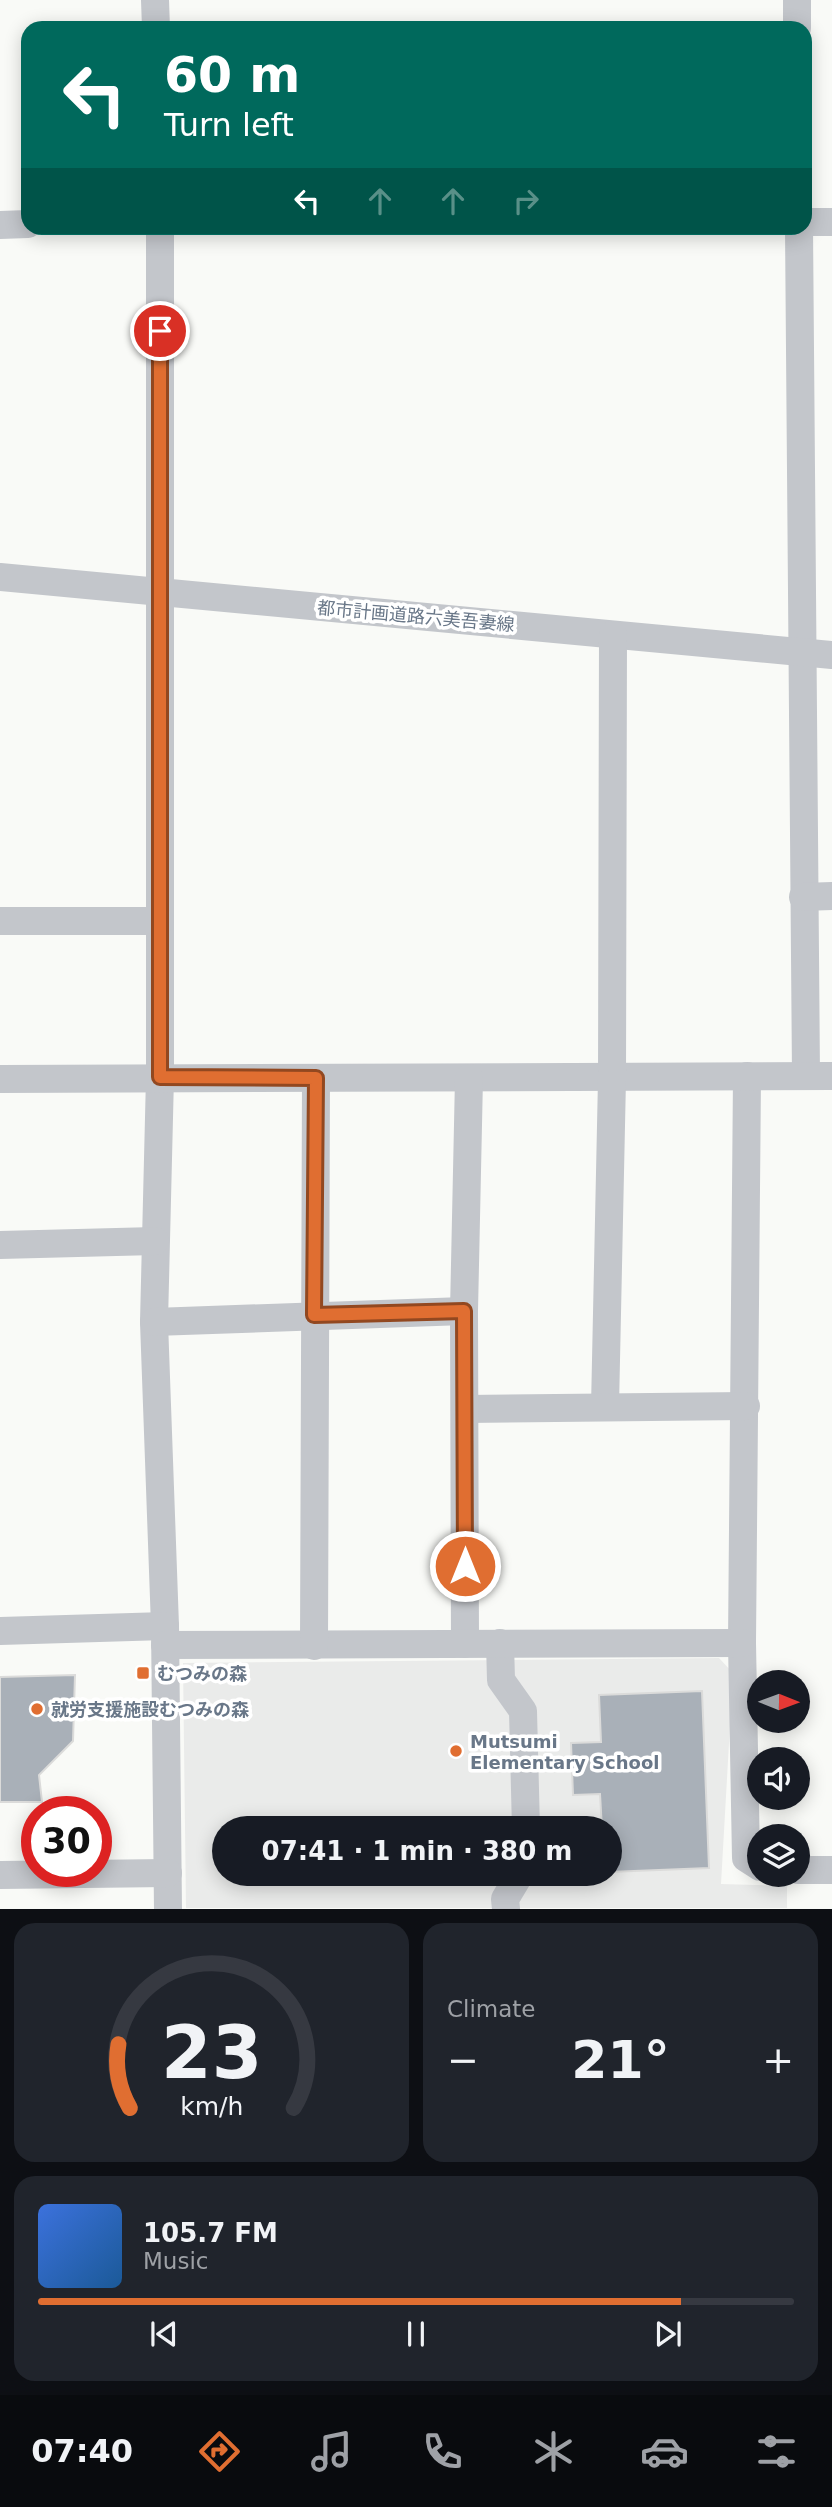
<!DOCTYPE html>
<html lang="en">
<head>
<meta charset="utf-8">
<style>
	:root { --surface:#171b24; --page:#20242c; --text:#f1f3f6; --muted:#9ea1a6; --line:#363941; --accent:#e06e31 }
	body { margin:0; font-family:"DejaVu Sans","Noto Sans JP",sans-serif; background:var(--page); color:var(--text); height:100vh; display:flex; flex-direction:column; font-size:26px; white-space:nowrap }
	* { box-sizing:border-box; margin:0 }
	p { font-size:23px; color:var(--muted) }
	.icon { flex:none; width:38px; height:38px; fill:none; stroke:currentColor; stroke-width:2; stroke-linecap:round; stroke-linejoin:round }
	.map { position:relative; height:1909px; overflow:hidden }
	.sheet { display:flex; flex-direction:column; gap:14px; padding:14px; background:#0d0f14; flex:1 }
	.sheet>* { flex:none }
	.top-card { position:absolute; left:21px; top:21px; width:791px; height:214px; border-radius:21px; box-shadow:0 4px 18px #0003; background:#00695c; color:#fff; overflow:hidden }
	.needle { width:46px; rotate:91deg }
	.fabs { position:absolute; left:747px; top:1670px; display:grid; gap:14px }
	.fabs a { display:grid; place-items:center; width:63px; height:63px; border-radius:50%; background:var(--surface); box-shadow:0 4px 18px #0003; font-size:35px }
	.speed { position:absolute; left:21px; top:1796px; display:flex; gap:14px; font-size:35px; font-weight:700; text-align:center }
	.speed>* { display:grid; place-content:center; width:91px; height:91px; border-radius:50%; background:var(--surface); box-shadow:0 4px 18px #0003; line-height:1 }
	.speed .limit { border:10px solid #d22; background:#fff; color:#111 }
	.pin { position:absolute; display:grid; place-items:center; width:60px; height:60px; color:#fff; margin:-30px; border:4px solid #fff; border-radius:50%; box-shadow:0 2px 7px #0007 }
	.me { position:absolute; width:77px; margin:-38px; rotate:0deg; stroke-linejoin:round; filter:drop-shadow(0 0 5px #0008) }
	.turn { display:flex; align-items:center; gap:24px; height:147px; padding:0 28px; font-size:32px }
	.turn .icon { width:91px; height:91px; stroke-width:2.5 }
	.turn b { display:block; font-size:49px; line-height:60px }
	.lanes { display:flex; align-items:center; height:66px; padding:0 28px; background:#0003; justify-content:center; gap:35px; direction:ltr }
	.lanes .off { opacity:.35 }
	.big { font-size:52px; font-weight:600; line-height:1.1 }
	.sheet .widget { flex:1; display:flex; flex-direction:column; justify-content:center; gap:10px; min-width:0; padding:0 24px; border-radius:21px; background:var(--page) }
	.sheet .dial { align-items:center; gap:0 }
	.dial svg { height:182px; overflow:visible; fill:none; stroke:var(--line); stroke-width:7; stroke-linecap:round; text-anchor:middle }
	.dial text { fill:var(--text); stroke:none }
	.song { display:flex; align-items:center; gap:21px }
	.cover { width:84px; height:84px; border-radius:10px; background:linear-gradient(135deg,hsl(220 70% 55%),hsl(210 70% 35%)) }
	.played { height:7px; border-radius:4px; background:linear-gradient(90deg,var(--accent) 85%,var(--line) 85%) }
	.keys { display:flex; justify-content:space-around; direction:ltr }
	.heat { display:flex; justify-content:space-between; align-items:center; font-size:38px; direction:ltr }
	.sheet .tiles { flex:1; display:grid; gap:14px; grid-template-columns:1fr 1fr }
	.widget:last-child { grid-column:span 2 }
	.trip { position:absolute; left:212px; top:1816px; width:410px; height:70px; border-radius:35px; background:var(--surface); box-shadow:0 4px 18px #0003; font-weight:600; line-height:70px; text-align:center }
	.menu { display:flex; height:112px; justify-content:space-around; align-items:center; background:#090b0e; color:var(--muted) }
	.menu .icon { width:49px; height:49px }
	.menu .on { color:var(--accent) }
	.menu b { font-size:32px; color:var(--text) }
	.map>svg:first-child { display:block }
</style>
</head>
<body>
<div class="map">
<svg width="832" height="1909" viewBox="0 0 832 1909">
	<rect width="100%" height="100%" fill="#f9faf7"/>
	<path fill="#eaebea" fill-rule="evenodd" d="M 719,1658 L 733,1673 L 721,1884 L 787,1886 L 787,1908 L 186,1908 L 183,1663 ZM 224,1829 L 609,1829 L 609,1874 L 224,1874 Z"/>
	<g fill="#a9b0b8" stroke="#dbdbda" stroke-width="2">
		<polygon points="75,1675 73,1741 39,1775 42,1802 0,1802 0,1677"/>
		<polygon points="702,1691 709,1868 609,1872 609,1829 602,1829 600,1794 573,1795 571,1743 601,1742 599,1695"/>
	</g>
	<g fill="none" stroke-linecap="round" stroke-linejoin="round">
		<g stroke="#c3c6cb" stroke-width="28">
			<polyline points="155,0 156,28"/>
			<polyline points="797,0 797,28"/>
			<polyline points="805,222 832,222"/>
			<polyline points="0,225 28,224"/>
			<polyline points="160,228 160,1077 154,1322 165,1626 168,1909"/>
			<polyline points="799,228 806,1076"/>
			<polyline points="0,577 832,655"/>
			<polyline points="803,897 832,896"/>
			<polyline points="0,921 160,921"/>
			<polyline points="747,1076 742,1643 746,1858 760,1867"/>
			<polyline points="0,1079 832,1076"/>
			<polyline points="0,1245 155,1241"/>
			<polyline points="154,1322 464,1311"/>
			<polyline points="605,1407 612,1079 613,635"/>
			<polyline points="465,1409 746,1406"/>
			<polyline points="0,1631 165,1626"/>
			<polyline points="500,1643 501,1680 523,1711 526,1829"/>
			<polyline points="465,1644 464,1311 469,1078"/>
			<polyline points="165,1645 742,1643"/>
			<polyline points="314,1646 316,1078"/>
			<polyline points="798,1870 832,1870"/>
			<polyline points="0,1875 168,1873"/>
			<polyline points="506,1909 505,1899 520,1874"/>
		</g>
	</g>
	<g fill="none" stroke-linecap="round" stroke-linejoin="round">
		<g stroke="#924820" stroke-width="18">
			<polyline id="route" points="160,331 160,1077 316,1078 314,1315 464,1311 465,1566"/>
		</g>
		<use href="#route" stroke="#e06e31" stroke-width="12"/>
	</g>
	<g fill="#e06e31" stroke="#fff" stroke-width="2.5">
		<rect x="136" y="1666" width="14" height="14" rx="3.5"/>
		<circle cx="37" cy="1709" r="7"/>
		<circle cx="456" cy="1751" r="7"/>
	</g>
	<g text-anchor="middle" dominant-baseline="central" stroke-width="7" stroke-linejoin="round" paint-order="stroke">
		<g font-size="18" fill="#697788" stroke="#fff">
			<text transform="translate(416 616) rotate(5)">都市計画道路六美吾妻線</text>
		</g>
		<g font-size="18" font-weight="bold" fill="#697788" stroke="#fff" text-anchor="start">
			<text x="157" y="1673">むつみの森</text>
			<text x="51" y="1709">就労支援施設むつみの森</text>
			<text x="470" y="1741">Mutsumi<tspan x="470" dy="21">Elementary School</tspan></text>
		</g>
	</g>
</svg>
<div class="fabs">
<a><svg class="needle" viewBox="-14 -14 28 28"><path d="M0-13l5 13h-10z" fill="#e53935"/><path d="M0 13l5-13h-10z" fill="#9ea1a6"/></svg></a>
<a><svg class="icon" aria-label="sound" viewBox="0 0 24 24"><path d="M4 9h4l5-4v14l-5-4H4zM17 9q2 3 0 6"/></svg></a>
<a><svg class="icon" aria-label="layers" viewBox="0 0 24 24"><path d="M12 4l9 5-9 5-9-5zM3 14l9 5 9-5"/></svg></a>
</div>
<div class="speed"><div class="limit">30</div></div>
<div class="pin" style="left:160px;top:331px;background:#d93025"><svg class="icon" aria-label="arrive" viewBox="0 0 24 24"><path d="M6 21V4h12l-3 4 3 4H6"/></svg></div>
<svg class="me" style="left:465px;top:1566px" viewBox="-20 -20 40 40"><circle r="17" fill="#e06e31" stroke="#fff" stroke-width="3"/><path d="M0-11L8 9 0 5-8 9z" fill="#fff"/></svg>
<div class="trip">07:41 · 1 min · 380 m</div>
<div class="top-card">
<div class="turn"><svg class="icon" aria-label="left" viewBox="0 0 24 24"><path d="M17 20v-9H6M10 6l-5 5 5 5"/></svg><div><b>60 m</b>Turn left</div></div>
<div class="lanes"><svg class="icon" aria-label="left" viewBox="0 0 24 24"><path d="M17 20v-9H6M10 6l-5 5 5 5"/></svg><svg class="icon off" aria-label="ahead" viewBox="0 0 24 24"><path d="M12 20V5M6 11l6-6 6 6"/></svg><svg class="icon off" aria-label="ahead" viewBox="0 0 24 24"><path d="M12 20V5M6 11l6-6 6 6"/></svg><svg class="icon off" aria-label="right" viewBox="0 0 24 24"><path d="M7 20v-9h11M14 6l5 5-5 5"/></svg></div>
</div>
</div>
<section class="sheet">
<div class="tiles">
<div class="widget dial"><svg viewBox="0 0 100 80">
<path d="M14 69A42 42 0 1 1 86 69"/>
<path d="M14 69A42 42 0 0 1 9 41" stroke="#e06e31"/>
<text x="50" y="56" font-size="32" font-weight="700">23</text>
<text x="50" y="72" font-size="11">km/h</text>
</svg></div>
<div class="widget"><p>Climate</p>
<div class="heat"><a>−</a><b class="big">21°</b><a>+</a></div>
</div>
<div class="widget">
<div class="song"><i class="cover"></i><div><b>105.7 FM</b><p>Music</p></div></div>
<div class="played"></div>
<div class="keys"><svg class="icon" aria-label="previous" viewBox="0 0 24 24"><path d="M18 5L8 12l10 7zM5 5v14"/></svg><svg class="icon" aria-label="pause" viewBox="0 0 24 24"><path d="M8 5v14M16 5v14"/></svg><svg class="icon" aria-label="next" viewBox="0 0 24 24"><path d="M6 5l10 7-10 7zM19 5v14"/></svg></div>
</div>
</div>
</section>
<nav class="menu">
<b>07:40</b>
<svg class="icon on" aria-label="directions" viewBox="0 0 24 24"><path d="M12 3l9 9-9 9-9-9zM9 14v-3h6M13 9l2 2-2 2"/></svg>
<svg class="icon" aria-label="music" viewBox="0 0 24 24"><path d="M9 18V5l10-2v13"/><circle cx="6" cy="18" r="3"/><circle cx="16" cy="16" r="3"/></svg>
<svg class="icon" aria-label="phone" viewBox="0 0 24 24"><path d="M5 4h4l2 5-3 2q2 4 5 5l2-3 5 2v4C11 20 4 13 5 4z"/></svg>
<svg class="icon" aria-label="climate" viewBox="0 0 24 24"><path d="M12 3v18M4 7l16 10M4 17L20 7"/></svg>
<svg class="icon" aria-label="car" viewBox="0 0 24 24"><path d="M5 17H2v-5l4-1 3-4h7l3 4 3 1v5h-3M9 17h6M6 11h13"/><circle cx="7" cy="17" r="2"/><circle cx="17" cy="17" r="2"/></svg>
<svg class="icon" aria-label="filters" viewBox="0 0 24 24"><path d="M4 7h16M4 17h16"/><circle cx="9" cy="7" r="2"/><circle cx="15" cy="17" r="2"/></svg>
</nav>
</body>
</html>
